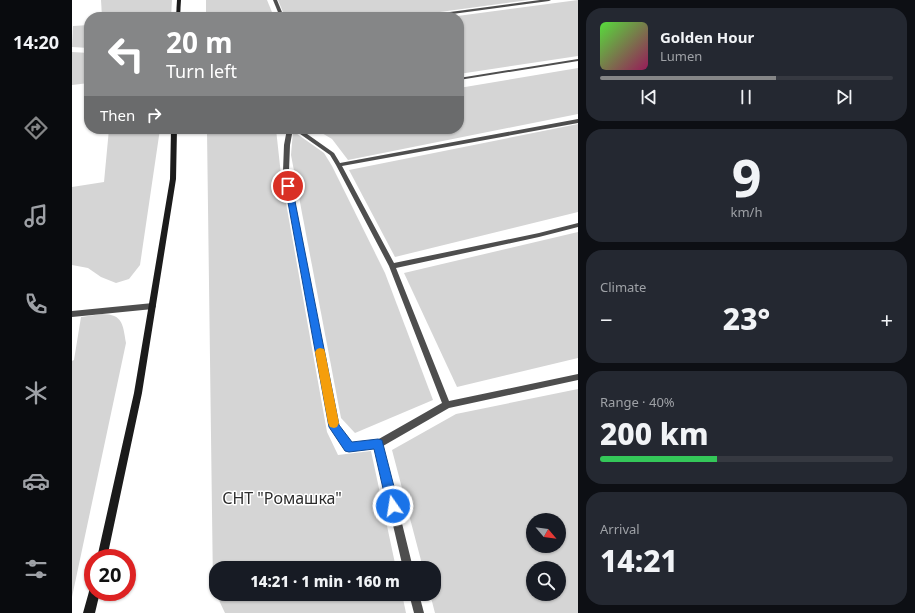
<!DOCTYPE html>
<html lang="en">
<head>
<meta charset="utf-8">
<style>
	:root { --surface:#171b24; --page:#242831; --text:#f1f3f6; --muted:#9ea1a6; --line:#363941; --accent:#858687 }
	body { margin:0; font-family:"Noto Sans",sans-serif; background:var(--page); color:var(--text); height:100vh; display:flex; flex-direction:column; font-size:15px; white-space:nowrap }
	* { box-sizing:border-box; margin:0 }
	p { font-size:13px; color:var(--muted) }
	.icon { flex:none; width:22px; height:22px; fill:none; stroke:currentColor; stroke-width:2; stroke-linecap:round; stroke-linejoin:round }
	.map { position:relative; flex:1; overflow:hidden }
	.drawer { display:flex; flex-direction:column; gap:8px; padding:8px; background:#0d0f14; width:337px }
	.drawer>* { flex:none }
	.top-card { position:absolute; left:12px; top:12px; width:380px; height:122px; border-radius:16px; box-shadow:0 1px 3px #0004; background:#858687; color:#fff; overflow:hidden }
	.needle { width:26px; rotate:119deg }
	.tools { position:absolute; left:454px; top:513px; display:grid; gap:8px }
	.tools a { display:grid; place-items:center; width:40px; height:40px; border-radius:50%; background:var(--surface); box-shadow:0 1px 3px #0004; font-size:20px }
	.speed { position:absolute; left:12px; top:549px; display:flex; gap:8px; font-size:20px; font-weight:700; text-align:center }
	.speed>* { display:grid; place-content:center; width:52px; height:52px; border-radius:50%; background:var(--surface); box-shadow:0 1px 3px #0004; line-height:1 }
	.speed .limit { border:6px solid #d22; background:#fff; color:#111 }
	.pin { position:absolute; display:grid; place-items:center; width:34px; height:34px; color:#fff; margin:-17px; border:2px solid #fff; border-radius:50%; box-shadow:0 1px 4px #0007 }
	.me { position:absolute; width:44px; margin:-22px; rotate:347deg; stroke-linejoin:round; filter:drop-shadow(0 0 3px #0008) }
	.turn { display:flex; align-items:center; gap:14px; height:84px; padding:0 16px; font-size:18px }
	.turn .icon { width:52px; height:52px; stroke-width:2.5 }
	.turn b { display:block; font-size:28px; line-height:34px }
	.then { display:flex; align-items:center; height:38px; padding:0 16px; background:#0003; gap:8px; font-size:15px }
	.big { font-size:30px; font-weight:800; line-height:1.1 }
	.drawer .widget { flex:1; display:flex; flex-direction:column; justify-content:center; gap:6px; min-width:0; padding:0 14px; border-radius:16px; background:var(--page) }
	.drawer .dial { align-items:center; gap:0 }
	.dial b { font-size:52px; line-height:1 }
	.song { display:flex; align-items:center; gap:12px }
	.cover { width:48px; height:48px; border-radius:6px; background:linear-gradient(135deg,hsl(110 70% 55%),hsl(330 70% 35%)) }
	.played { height:4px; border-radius:2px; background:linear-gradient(90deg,var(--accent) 60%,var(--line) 60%) }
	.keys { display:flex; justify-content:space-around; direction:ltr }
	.heat { display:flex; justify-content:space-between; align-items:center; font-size:22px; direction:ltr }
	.charge { height:6px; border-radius:3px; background:linear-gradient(90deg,#34c759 40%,var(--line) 0) }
	.trip { position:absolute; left:137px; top:561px; width:232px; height:40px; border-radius:16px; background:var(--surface); box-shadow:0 1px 3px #0004; font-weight:800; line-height:40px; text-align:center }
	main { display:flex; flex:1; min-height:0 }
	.menu { display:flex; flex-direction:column; width:72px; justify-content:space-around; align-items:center; background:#090b0e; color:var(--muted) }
	.menu .icon { width:28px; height:28px }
	.menu .current { color:var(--accent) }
	.menu b { font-size:18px; color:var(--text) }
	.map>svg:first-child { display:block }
</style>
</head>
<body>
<main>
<nav class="menu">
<b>14:20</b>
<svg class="icon current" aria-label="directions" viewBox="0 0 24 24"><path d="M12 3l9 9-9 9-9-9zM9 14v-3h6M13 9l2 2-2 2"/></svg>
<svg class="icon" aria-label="music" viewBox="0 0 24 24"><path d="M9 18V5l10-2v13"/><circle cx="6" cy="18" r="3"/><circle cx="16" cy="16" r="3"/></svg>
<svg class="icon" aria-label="phone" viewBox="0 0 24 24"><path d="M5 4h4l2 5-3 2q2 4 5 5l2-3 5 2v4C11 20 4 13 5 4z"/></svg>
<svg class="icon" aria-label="climate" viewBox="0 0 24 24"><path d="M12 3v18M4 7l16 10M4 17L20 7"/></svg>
<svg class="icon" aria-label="car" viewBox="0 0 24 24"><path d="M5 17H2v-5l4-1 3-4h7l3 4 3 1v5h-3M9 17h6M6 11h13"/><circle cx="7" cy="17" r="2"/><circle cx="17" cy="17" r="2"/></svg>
<svg class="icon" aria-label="filters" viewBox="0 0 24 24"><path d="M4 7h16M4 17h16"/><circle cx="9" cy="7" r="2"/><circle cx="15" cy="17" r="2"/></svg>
</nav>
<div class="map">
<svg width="506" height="613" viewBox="0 0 506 613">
	<rect width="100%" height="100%" fill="#fff"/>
	<g fill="#d5d5d5" fill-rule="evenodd">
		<polygon points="29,0 100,0 99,17 30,17"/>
		<polygon points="134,0 195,0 202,17 134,17"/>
		<polygon points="206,0 457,0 331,17 213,17"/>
		<polygon points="506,0 506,56 387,74 387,17 378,17"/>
		<polygon points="17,25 17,48 0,47 1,26"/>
		<polygon points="0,52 17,53 17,83 0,85"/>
		<polygon points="506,68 506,114 276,160 260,139 243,129 387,129 387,88"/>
		<polygon points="506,124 506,212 323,257 277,170"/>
		<polygon points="37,129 88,129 68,265 57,279 44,283 29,277 16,268 0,265 0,187 32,182"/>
		<polygon points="147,129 204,129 209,175 255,432 266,455 299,451 324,568 144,568 144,594 141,587 135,131"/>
		<polygon points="221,131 252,153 260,166 313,273 361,400 283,433 269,418 219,155"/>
		<polygon points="506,232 506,358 385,387 332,273"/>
		<path d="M 30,314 C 51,314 51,325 54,343 L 0,597 L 0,361 L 2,360 L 9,317 Z"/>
		<path d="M 506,389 L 506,613 L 363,613 L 358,594 L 362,594 L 362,568 L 351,568 L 320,450 L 384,414 ZM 461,520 L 487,520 L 487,546 L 461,546 ZM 461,568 L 487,568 L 487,594 L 461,594 Z"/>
		<polygon points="144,594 330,594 334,613 153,613"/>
	</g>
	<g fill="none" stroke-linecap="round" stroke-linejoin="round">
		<g fill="#4e4e4e" fill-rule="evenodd">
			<polygon points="201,0 205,0 212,17 208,17"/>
			<polygon points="468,0 479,0 477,1 358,17 346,17 348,16"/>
			<polygon points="506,59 506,61 387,80 387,78"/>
			<polygon points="506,119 506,123 270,166 322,263 467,233 506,223 506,227 467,237 324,268 377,401 506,374 506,380 377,408 311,446 341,568 331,568 303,448 277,451 274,450 258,427 211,171 212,145 215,129 221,129 218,145 217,171 266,426 279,443 305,440 370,403 317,266 264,165 258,155 221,129 228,129 262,153 268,163"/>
			<polygon points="81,303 83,304 84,306 83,308 81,309 0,317 0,311"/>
			<polygon points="337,594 347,594 352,613 342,613"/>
		</g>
		<g fill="#1b1b1b" fill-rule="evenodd">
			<polygon points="105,0 109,0 108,17 104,17"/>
			<polygon points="99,129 105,129 104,179 70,393 35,558 25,558 62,393 98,179"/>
			<polygon points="21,587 21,592 28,592 23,613 11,613 18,588"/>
		</g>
	</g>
	<polygon fill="#1a73e8" stroke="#114b97" points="216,183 220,186 267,425 280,442 306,439 310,440 327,506 325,510 321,512 317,510 315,506 302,449 277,452 273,451 257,427 213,186"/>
	<polygon fill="#f59e0b" points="248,348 252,349 253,352 267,423 265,427 262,428 258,427 256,423 243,352 245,349"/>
	<g text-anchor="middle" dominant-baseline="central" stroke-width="3" stroke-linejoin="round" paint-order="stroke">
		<g font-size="16" fill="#2c2c2c" stroke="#fff">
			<text x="210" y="498">СНТ "Ромашка"</text>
		</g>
	</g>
</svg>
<div class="tools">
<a><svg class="needle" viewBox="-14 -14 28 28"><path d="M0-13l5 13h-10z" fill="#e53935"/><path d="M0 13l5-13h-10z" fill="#9ea1a6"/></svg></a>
<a><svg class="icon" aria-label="search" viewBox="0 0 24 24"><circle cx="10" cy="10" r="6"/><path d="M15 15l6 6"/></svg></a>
</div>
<div class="speed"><div class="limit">20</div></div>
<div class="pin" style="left:216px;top:186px;background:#d93025"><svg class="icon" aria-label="arrive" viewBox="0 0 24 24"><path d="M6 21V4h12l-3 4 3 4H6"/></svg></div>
<svg class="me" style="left:321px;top:506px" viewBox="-20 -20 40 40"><circle r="17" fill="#1a73e8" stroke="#fff" stroke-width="3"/><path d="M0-11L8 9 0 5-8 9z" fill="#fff"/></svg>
<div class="trip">14:21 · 1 min · 160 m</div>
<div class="top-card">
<div class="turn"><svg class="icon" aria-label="left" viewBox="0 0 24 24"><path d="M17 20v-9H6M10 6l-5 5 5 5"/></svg><div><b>20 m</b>Turn left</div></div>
<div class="then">Then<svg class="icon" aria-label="right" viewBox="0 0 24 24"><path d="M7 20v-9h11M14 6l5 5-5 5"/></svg></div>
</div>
</div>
<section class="drawer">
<div class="widget">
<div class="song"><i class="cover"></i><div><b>Golden Hour</b><p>Lumen</p></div></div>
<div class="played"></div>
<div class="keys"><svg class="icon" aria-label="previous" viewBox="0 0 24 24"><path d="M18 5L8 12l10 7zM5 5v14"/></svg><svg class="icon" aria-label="pause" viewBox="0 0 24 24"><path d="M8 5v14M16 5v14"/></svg><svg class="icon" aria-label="next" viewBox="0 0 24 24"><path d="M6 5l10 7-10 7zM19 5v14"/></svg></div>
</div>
<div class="widget dial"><b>9</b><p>km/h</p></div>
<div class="widget"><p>Climate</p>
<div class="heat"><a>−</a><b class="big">23°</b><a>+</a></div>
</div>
<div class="widget"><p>Range · 40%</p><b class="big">200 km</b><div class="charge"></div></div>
<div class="widget"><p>Arrival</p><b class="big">14:21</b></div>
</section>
</main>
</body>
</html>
